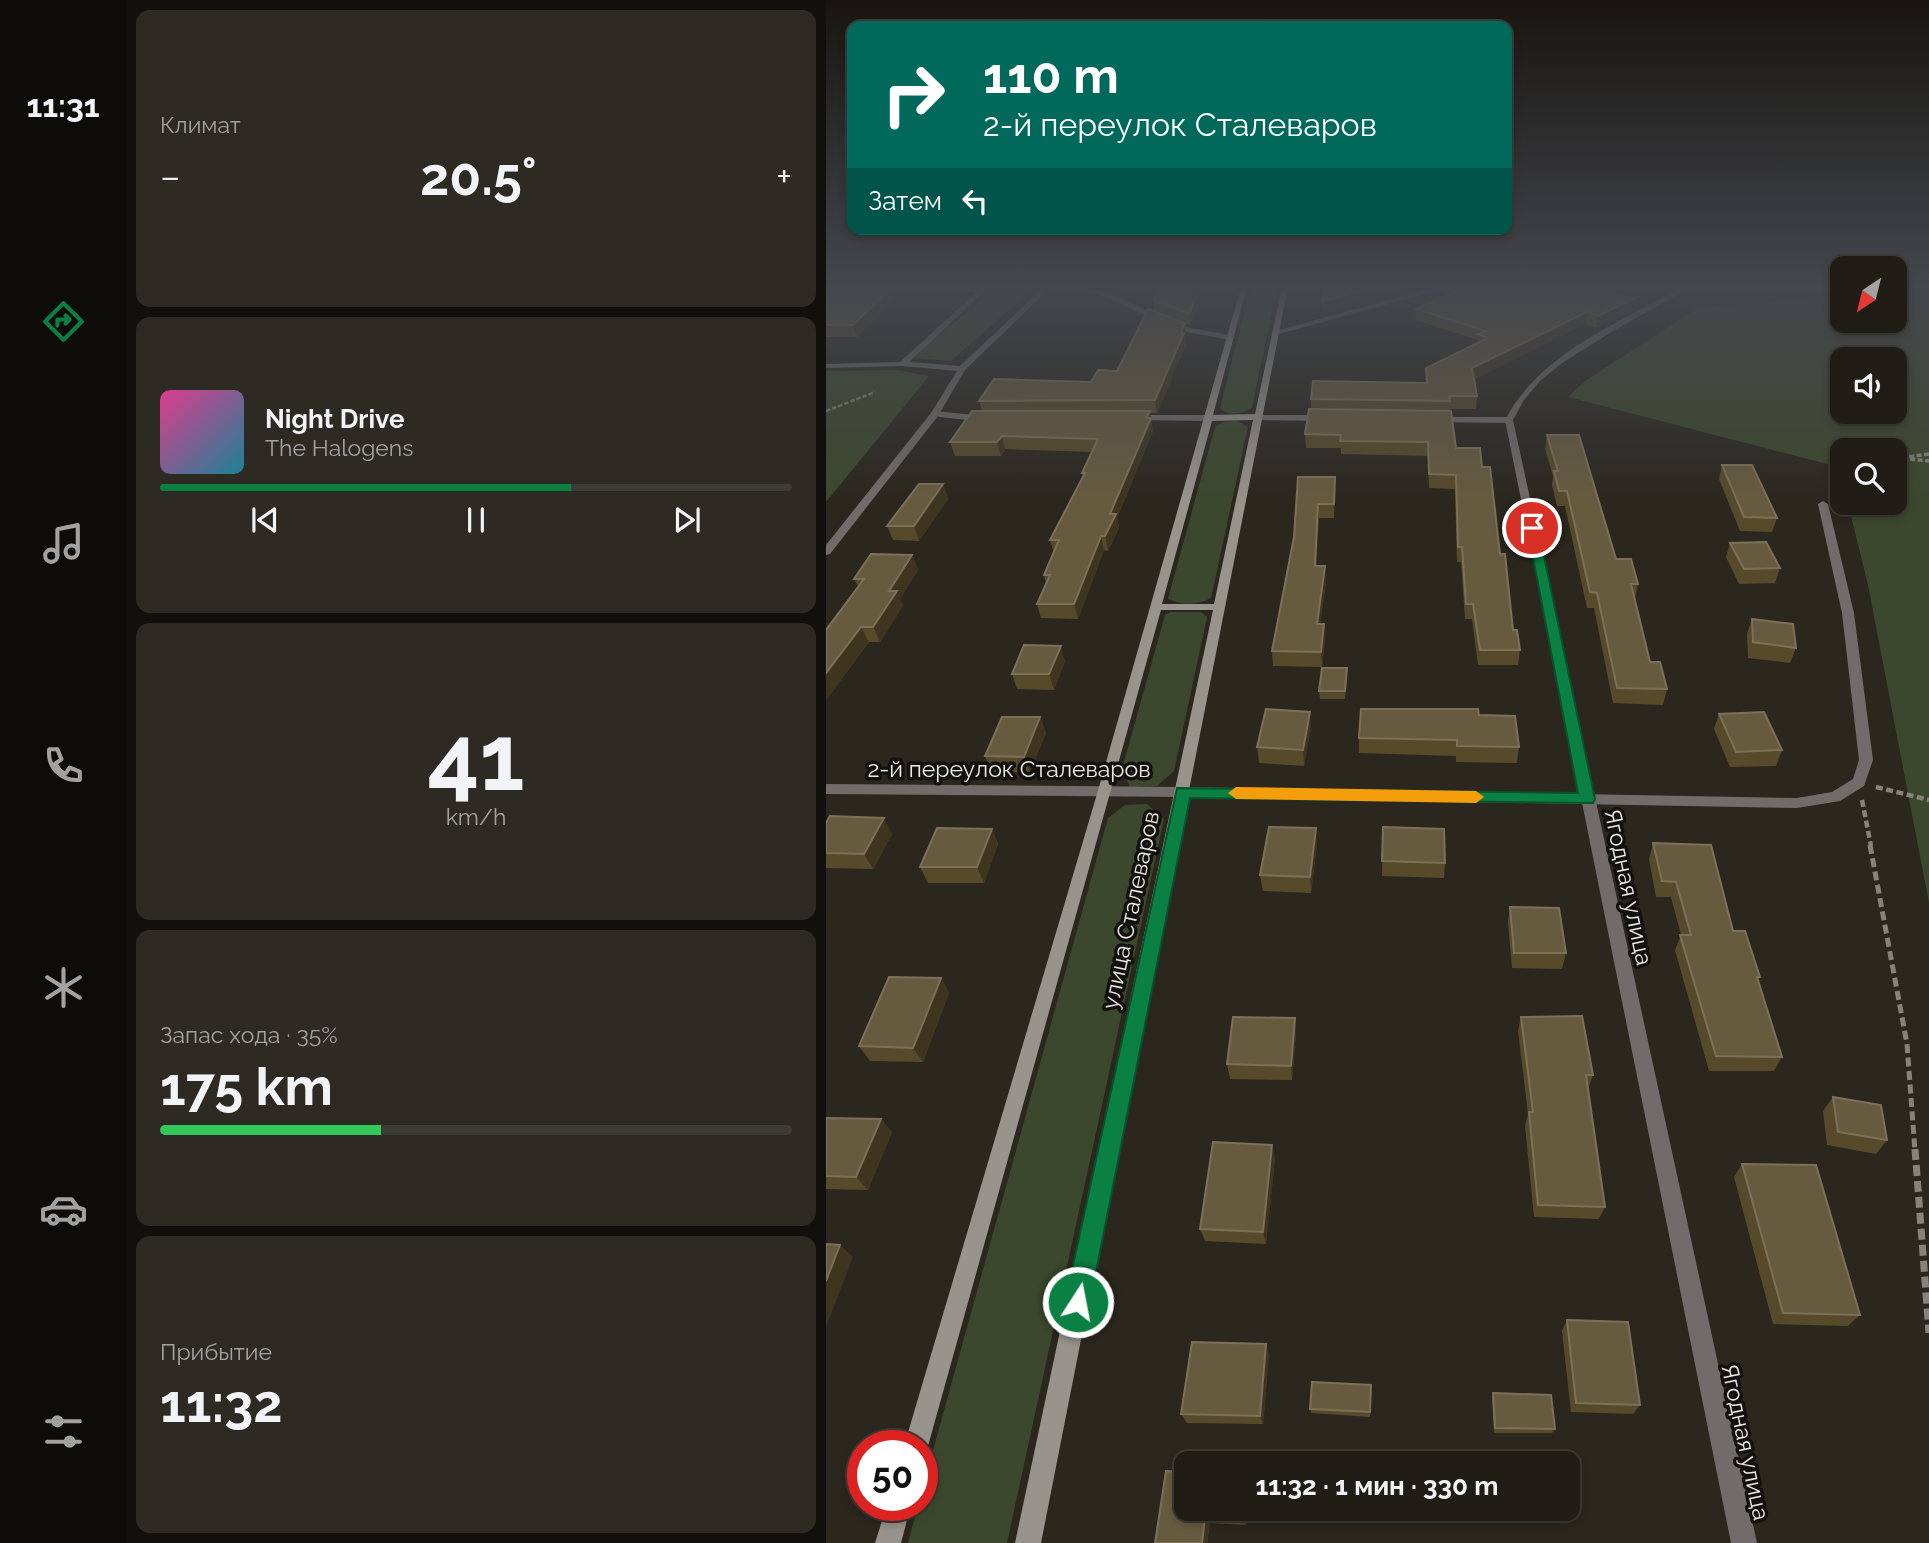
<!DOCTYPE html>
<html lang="ru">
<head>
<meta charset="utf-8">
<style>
	:root { --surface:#201d17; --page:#2d2a24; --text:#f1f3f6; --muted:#a2a2a1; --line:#3d3b36; --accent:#0b8043 }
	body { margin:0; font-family:Raleway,sans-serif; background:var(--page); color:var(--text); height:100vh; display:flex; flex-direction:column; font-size:26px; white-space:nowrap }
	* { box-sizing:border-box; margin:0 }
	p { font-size:23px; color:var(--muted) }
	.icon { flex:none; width:38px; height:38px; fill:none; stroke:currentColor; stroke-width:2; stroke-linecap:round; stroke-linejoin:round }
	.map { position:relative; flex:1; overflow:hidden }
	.sheet { display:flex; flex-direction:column; gap:10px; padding:10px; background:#12100d; width:700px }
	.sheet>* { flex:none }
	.hud { position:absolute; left:21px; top:21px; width:665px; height:214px; border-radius:14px; box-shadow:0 4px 10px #0003,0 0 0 2px var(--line); background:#00695c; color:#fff; overflow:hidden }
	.needle { width:46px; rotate:215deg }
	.buttons { position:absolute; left:1004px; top:256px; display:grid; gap:14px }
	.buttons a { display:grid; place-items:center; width:77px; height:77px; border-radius:14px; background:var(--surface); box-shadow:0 4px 10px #0003,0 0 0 2px var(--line); font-size:35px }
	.speed { position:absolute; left:21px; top:1430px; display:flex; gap:14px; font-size:35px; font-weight:700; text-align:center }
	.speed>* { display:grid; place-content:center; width:91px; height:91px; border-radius:50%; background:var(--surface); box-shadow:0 4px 10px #0003,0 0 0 2px var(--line); line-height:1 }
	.speed .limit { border:10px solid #d22; background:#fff; color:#111 }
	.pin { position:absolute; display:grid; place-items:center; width:60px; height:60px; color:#fff; margin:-30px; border:4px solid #fff; border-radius:50%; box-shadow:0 2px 7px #0007 }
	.me { position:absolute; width:77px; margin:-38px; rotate:11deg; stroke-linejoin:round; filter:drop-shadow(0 0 5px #0008) }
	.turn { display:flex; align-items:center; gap:24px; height:147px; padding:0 21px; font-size:32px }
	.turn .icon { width:91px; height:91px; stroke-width:2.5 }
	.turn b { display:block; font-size:49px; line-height:60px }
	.then { display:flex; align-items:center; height:66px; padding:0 21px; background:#0003; gap:14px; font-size:26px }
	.big { font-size:52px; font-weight:700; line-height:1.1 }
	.sheet .card { flex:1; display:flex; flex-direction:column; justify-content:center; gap:10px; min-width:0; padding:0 24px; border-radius:14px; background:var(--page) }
	.sheet .dial { align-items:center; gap:0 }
	.dial b { font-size:91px; line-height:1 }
	.song { display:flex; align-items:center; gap:21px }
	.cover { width:84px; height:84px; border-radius:10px; background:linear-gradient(135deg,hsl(330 70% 55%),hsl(190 70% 35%)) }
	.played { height:7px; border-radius:4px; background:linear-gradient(90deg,var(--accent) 65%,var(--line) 65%) }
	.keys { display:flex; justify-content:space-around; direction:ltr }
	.heat { display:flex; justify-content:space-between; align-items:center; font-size:38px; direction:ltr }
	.charge { height:10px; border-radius:5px; background:linear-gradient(90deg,#34c759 35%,var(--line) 0) }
	.trip { position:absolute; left:348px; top:1451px; width:406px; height:70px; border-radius:14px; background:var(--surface); box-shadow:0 4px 10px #0003,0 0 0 2px var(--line); font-weight:700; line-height:70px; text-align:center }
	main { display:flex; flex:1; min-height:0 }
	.menu { display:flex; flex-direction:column; width:126px; justify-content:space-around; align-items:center; background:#0d0c09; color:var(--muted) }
	.menu .icon { width:49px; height:49px }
	.menu .on { color:var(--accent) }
	.menu b { font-size:32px; color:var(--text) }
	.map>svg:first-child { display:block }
</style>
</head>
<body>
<main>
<nav class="menu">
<b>11:31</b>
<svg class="icon on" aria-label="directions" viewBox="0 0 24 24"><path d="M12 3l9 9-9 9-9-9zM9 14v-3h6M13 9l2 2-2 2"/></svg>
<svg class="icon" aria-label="music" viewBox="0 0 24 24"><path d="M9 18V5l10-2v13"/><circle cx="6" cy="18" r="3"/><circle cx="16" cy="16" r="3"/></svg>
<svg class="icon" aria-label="phone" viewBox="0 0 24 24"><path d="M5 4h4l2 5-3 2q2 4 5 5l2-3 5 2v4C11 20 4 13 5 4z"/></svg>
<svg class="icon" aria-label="climate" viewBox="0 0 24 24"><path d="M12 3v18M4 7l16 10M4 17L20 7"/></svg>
<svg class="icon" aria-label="car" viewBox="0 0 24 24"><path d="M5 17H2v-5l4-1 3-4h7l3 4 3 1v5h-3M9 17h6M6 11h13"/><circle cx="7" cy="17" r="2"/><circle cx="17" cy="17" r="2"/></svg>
<svg class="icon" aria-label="filters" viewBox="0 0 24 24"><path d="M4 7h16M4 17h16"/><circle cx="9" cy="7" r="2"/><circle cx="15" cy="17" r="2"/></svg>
</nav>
<section class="sheet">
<div class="card"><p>Климат</p>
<div class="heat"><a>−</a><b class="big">20.5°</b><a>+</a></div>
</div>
<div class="card">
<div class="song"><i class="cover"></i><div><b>Night Drive</b><p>The Halogens</p></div></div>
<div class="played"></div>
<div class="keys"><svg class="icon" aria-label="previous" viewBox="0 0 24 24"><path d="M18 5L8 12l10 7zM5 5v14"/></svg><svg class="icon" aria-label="pause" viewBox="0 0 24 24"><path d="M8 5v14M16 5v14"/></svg><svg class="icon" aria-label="next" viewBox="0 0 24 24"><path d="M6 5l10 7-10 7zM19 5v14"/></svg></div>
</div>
<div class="card dial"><b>41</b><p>km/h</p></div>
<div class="card"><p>Запас хода · 35%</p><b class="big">175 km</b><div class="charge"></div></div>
<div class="card"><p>Прибытие</p><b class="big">11:32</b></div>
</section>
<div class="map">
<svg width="1103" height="1543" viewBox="0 0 1103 1543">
	<rect width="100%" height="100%" fill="#2b271f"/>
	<g fill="#3c482d" fill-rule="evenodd">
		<polygon points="172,287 209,287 125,361 84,358"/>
		<path d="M 425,287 L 451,287 L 426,408 C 417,414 402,417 394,408 Z"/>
		<path d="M 1069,287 L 1103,287 L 1103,903 L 1042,585 L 1023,508 L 1023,502 L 1069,502 L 1069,450 L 1017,450 L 1017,468 L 742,397 L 759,381 L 872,308 L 1017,295 L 1017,320 L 1069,320 ZM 1017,359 L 1069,359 L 1069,411 L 1017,411 Z"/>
		<polygon points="71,370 103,376 0,502 0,371"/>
		<path d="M 412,421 L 422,427 L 385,598 C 372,605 356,606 342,599 L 389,427 L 397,422 Z"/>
		<polygon points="344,612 375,612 381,617 348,771 331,786 304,787 296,769 339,615"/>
		<polygon points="321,804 338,819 181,1543 82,1543 92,1505 96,1505 96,1490 282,818 299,805"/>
	</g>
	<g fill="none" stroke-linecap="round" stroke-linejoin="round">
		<polyline stroke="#86837c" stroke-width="2.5" stroke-dasharray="4.5 2" stroke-linecap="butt" points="0,411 49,392"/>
		<polyline stroke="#86837c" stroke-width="3.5" stroke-dasharray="5 2.5" stroke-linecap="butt" points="1103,454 1075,458 1103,461"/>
		<g stroke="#86837c" stroke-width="4.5" stroke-dasharray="7 3.5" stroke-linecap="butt">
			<polyline points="1050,787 1103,800"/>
			<polyline points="1036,800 1045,846"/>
		</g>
		<polyline stroke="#86837c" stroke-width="5" stroke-dasharray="9 4.5" stroke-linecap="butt" points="1044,845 1081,1044 1089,1151"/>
		<polyline stroke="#86837c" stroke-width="7" stroke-dasharray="11 5" stroke-linecap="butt" points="1089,1149 1103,1333"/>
		<g fill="#706c69" fill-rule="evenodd">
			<path d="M 248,287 C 288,287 323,316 361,327 C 376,332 395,331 409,338 L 405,340 L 355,331 L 272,294 Z"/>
			<polygon points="109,411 158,416 162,419 158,422 106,416 106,412"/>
			<polygon points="308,415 383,415 387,418 383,421 305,420 305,416"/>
			<polygon points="428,415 500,415 504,418 500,421 431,420 427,417"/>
			<polygon points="605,417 683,417 687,420 683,423 608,422 604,419"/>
			<polygon points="997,501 1002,504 1028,613 1047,760 1038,786 1014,801 971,808 357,797 0,794 0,784 357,787 971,798 1006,792 1027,779 1033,760 1016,613 992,504"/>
		</g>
		<g fill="#706c69" fill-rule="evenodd">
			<polygon points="54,287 163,287 83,362 134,366 218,287 225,287 139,370 112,416 4,554 0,555 0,545 105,413 131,371 76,366 0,368 0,364 74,362 151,292 57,290"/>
			<polygon points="659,287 656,290 606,292 453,334 446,332 606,288"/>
			<path d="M 757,287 L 1017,287 L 1017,289 L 860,290 L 787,331 L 736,363 L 714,381 L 698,400 L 687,420 L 931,1543 L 905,1543 L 679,420 C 714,354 788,325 851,290 L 757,291 L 753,289 Z"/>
		</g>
		<g fill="#99938d" fill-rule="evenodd">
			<path d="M 415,287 L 421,287 L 387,415 L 429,414 L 456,287 L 462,287 L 215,1543 L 189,1543 L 387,610 L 335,610 L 102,1446 L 96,1455 L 96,1446 L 78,1446 L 271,794 ZM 427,420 L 388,604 L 336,604 L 386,421 Z"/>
			<polygon points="61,1505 85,1505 75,1543 49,1543"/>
		</g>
	</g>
	<g fill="#574a2b">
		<polygon points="0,287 76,293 31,337 0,337"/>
		<polygon points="377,294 364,325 328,311 327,300"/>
		<polygon points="590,309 806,310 770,328 759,324 648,379 651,396 650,409 624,409 630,448 656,467 674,554 687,630 694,650 692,665 652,665 646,619 639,619 635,562 631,562 629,489 603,488 602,456 515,454 515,448 480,448 479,434 485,409 485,399 600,383 600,368 652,343 652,340 589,320"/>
		<polygon points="360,335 359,338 360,344 331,413 324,413 327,431 291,518 293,528 282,551 278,550 252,619 215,618 211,604 220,584 218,575 228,553 224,540 257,477 256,473 266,452 179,449 175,456 129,456 124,442 156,411 153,401 265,382 291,371"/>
		<polygon points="721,435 790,559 812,584 809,598 824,662 841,689 837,705 787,703 768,608 761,608 739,506 731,506 726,485 727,476 719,449"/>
		<polygon points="896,465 951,518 946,532 914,531 893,479"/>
		<polygon points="472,477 509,491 508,518 493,518 490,566 500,581 494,624 498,624 499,639 496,667 447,666 446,651 468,537"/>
		<polygon points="117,484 122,499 93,541 67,540 61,526"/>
		<polygon points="904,543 954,568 949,583 913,584 900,557"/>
		<polygon points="86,555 92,570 74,599 77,606 54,642 43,642 0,700 32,586 28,579"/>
		<polygon points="926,619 970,648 964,663 922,658 921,634"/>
		<polygon points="239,661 228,690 191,689 186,674"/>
		<polygon points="521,668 519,699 494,699 493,691"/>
		<polygon points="893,714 956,750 950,766 904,767 888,729"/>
		<polygon points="653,715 693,747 691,763 630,762 630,756 533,753 533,738"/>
		<polygon points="214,717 220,733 204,772 165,772 159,756"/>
		<polygon points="485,728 478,766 433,763 431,747"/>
		<polygon points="0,823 66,834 47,869 0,868"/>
		<polygon points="557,827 619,863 618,878 556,876"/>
		<polygon points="166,829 172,844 158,883 102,883 94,867"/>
		<polygon points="827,843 907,931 934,977 932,980 956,1057 948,1071 883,1071 849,950 855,935 845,897 830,897 823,859"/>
		<polygon points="491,844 485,893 437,891 434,875"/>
		<polygon points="684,907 740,953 736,969 686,968 682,922"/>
		<polygon points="115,978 123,993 97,1062 44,1061 33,1046"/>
		<polygon points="695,1017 767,1075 762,1089 779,1207 773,1219 708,1217 699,1126 702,1114 692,1031"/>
		<polygon points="470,1032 466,1080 404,1079 401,1064"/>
		<polygon points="1007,1097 1061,1140 1050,1154 1001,1145 997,1111"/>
		<polygon points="0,1118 55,1119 66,1132 42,1190 0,1189"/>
		<polygon points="449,1158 440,1244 379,1241 374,1229"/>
		<polygon points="916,1164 1034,1315 1022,1326 947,1324 908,1177"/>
		<polygon points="741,1320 814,1405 807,1414 745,1412 736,1331"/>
		<polygon points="443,1354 437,1424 361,1423 355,1414"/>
		<polygon points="545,1385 544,1417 485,1413 484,1409"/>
		<polygon points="667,1393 729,1429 726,1433 668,1433 666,1398"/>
		<polygon points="340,1471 421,1508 420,1525 384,1523 381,1543 329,1543"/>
	</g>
	<g fill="#3f351e">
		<polygon points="67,287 74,287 76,293 31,337 27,325"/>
		<polygon points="374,287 376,287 377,294 364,325 363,314"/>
		<polygon points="545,287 549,287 548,297 497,314 496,302"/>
		<polygon points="808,299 806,310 770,328 772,316"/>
		<polygon points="761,312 759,324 645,381 646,368"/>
		<polygon points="359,323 360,335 359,338 360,344 331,413 329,400"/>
		<polygon points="324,411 327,431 291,518 293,528 282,551 279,536 284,514"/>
		<polygon points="176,436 179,449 175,456 171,442"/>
		<polygon points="117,484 122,499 93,541 88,526"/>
		<polygon points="492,504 493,518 490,581 489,566"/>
		<polygon points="275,536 278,550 252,619 248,604"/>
		<polygon points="86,555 92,570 74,599 77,606 54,642 47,627 63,591"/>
		<polygon points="499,566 500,581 492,639 491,624"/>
		<polygon points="498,624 499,639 496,667 495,652"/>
		<polygon points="35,627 43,642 0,700 0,673"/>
		<polygon points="235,646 239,661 228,690 223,674"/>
		<polygon points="484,712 485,728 478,766 477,750"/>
		<polygon points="214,717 220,733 204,772 198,757"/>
		<polygon points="58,818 66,834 47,869 38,854"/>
		<polygon points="490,828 491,844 485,893 484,877"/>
		<polygon points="166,829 172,844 158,883 151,867"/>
		<polygon points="115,978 123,993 97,1062 87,1048"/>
		<polygon points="469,1018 470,1032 466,1080 465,1066"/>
		<polygon points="55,1119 66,1132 42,1190 30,1177"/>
		<polygon points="446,1145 449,1158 440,1244 437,1232"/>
		<polygon points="14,1245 27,1257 0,1327 0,1281"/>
		<polygon points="440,1344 443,1354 437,1424 434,1416"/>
		<polygon points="417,1508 421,1508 420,1525 416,1519"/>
		<polygon points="379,1517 384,1523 381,1543 376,1543"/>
	</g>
	<g fill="#675b3f" stroke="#7c7158" stroke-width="2">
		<polygon points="0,287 67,287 27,325 0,325"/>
		<polygon points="337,287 374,287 363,314 327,300"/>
		<polygon points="499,287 545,287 496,302"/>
		<polygon points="640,287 767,287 808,299 772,316 761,312 646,368 651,396 623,396 624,401 485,399 487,381 601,383 600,368 662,338 652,334 660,331 590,309"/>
		<polygon points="322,309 359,323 355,333 358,333 329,400 153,401 168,379 265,382 272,370 291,371"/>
		<polygon points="483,409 625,411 630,448 654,448 656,467 664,467 674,554 679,554 687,630 691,630 694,650 654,650 647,604 640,604 636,547 632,547 630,475 603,474 602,442 514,441 515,435 479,434"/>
		<polygon points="146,411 324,411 320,418 325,418 284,514 290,514 279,536 275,536 248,604 211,604 224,575 218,575 233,540 224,540 259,473 256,473 272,439 176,436 171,442 124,442"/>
		<polygon points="721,435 753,435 790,559 805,559 812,584 805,584 824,662 834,662 841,689 791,688 771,593 764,592 741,491 733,491 728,471 732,471"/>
		<polygon points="896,465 926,465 951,518 918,517"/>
		<polygon points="472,477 509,477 508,504 492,504 489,566 499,566 491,624 498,624 495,652 446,651 468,537"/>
		<polygon points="93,484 117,484 88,526 61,526"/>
		<polygon points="940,542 954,568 918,569 904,543"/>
		<polygon points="45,554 86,555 63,591 71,591 47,627 35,627 0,673 0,630 38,579 28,579"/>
		<polygon points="926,619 967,624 970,648 927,642"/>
		<polygon points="198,645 235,646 223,674 186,674"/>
		<polygon points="496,668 521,668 519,691 493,691"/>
		<polygon points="440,709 484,712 477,750 431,747"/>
		<polygon points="535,709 652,709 653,715 689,716 693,747 631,746 631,740 533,738"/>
		<polygon points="938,712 956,750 910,752 893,714"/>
		<polygon points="176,717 214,717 198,757 159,756"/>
		<polygon points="4,816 58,818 38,854 0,853 0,823"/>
		<polygon points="443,827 490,828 484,877 434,875"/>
		<polygon points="557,827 618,829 619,863 556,861"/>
		<polygon points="111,828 166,829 151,867 94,867"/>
		<polygon points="827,843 885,845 907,931 919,931 934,977 931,977 956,1057 890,1056 854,935 865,935 850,882 836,881"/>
		<polygon points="684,907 733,908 740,953 688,953"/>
		<polygon points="63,977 115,978 87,1048 33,1046"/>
		<polygon points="756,1016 767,1075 760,1075 779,1207 712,1205 703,1112 707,1112 695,1017"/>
		<polygon points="407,1017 469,1018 465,1066 401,1064"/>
		<polygon points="1007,1097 1055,1105 1061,1140 1012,1132"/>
		<polygon points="0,1118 55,1119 30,1177 0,1176"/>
		<polygon points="387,1142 446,1145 437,1232 374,1229"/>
		<polygon points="916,1164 990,1165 1034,1315 957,1313"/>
		<polygon points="0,1244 14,1245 0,1281"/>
		<polygon points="741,1320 802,1322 814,1405 750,1403"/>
		<polygon points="366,1342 440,1344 434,1416 355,1414"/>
		<polygon points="486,1382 545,1385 544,1412 484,1409"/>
		<polygon points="667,1393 725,1395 729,1429 669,1428"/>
		<polygon points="340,1471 360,1472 360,1508 417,1508 416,1519 379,1517 376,1543 329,1543"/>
	</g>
	<linearGradient id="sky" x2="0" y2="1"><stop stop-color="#181511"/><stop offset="0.57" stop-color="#44474d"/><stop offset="1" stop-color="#44474d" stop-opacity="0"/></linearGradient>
	<rect width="1103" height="503" fill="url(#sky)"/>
	<polygon fill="#0b8043" stroke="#07532c" stroke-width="2" points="701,526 712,528 769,799 767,803 364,798 264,1302 261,1310 252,1314 243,1310 239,1302 351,788 752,793"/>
	<polygon fill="#f59e0b" points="410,787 650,791 658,797 650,803 410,799 402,793"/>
	<g text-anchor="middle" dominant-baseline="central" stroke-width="7" stroke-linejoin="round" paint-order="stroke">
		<g font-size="23" fill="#ebe8e3" stroke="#12110d">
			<text x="183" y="768">2-й переулок Сталеваров</text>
			<text transform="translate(803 887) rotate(78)">Ягодная улица</text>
			<text transform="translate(304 910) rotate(-78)">улица Сталеваров</text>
			<text transform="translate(920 1442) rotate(78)">Ягодная улица</text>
		</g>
	</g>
</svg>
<div class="buttons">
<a><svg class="needle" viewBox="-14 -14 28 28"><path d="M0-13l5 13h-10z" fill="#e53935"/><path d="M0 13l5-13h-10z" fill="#a2a2a1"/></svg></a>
<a><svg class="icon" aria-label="sound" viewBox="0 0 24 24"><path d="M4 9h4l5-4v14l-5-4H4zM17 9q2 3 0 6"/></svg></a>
<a><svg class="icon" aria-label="search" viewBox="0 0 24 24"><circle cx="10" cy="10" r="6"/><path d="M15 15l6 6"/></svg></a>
</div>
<div class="speed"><div class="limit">50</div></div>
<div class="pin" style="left:706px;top:528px;background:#d93025"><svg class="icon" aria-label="arrive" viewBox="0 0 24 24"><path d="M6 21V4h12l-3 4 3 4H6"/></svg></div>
<svg class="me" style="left:252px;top:1302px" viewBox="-20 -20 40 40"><circle r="17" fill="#0b8043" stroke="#fff" stroke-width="3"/><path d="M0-11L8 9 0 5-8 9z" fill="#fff"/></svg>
<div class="trip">11:32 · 1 мин · 330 m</div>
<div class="hud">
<div class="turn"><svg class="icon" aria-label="right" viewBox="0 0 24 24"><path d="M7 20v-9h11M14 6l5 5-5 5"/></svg><div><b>110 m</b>2-й переулок Сталеваров</div></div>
<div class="then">Затем<svg class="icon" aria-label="left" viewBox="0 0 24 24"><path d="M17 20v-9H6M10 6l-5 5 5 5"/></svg></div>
</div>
</div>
</main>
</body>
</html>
